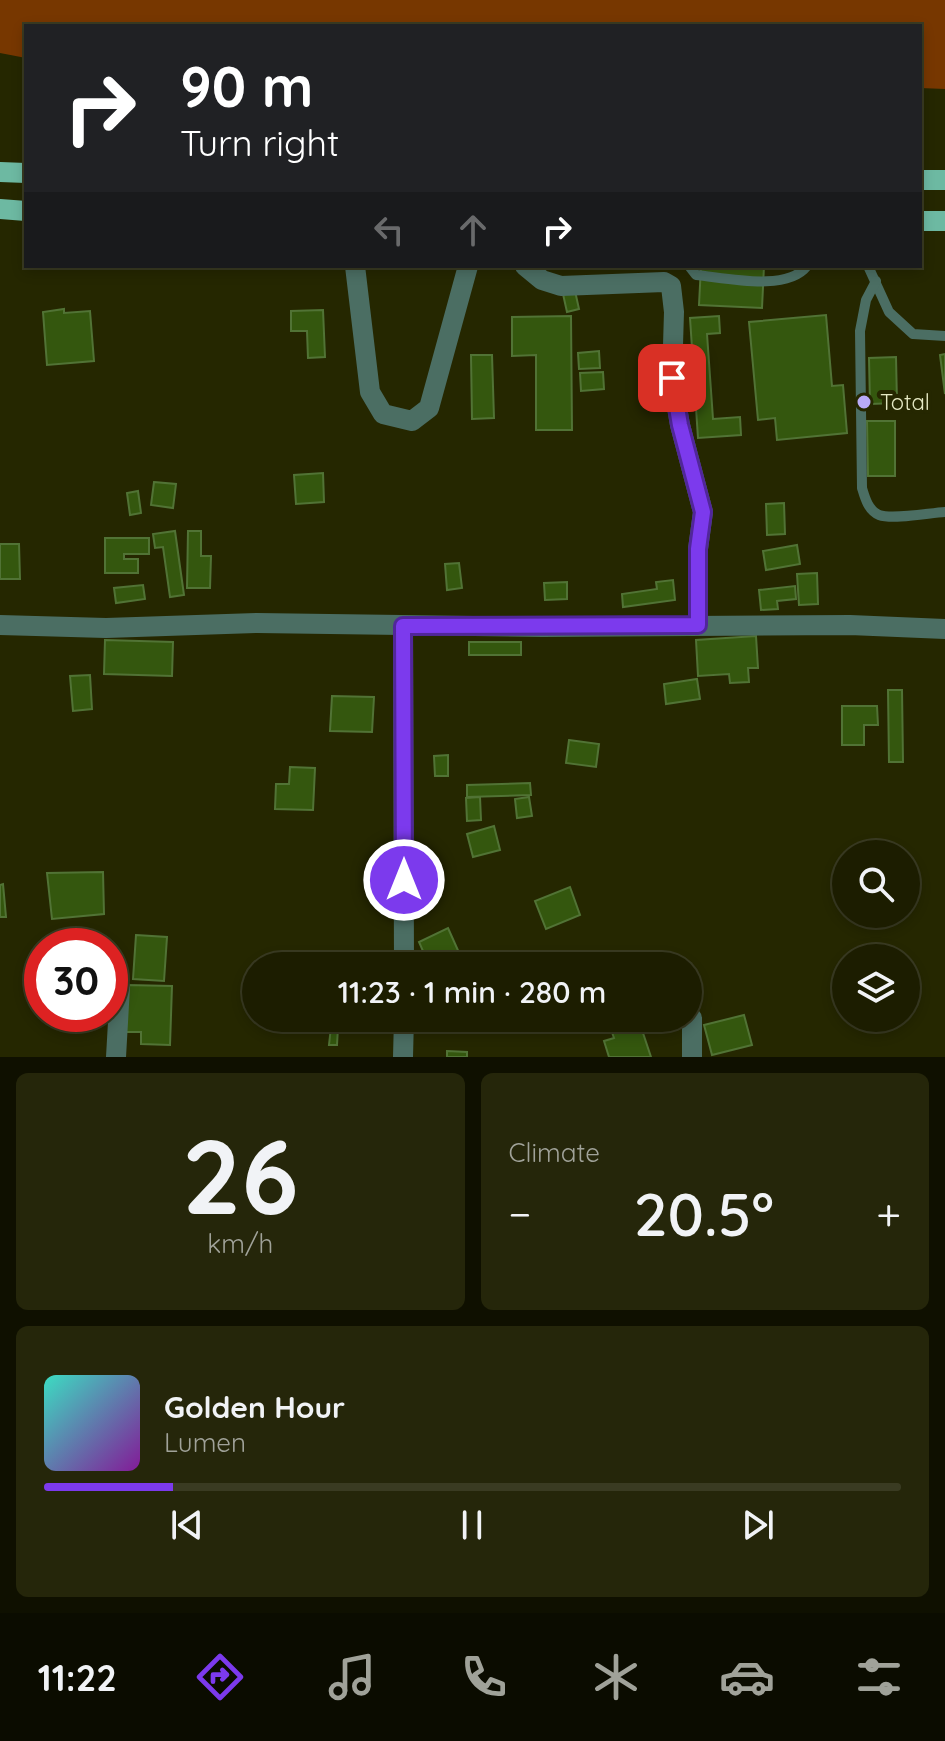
<!DOCTYPE html>
<html lang="en">
<head>
<meta charset="utf-8">
<style>
	:root { --surface:#1c1d00; --page:#25260a; --text:#f1f3f6; --muted:#a0a299; --line:#3a3b22; --accent:#7c3aed }
	body { margin:0; font-family:Quicksand,sans-serif; background:var(--page); color:var(--text); height:100vh; display:flex; flex-direction:column; font-size:30px; white-space:nowrap }
	* { box-sizing:border-box; margin:0 }
	p { font-size:26px; color:var(--muted) }
	.icon { flex:none; width:44px; height:44px; fill:none; stroke:currentColor; stroke-width:2; stroke-linecap:round; stroke-linejoin:round }
	.map { position:relative; height:1057px; overflow:hidden }
	.panel { display:flex; flex-direction:column; gap:16px; padding:16px; background:#0f1000; flex:1 }
	.panel>* { flex:none }
	.guide { position:absolute; left:24px; top:24px; width:898px; height:244px; border-radius:0px; box-shadow:0 4px 12px #0003,0 0 0 2px var(--line); background:#202124; color:#fff; overflow:hidden }
	.buttons { position:absolute; left:832px; top:840px; display:grid; gap:16px }
	.buttons a { display:grid; place-items:center; width:88px; height:88px; border-radius:50%; background:var(--surface); box-shadow:0 4px 12px #0003,0 0 0 2px var(--line); font-size:40px }
	.speed { position:absolute; left:24px; top:928px; display:flex; gap:16px; font-size:40px; font-weight:700; text-align:center }
	.speed>* { display:grid; place-content:center; width:104px; height:104px; border-radius:50%; background:var(--surface); box-shadow:0 4px 12px #0003,0 0 0 2px var(--line); line-height:1 }
	.speed .limit { border:12px solid #d22; background:#fff; color:#111 }
	.pin { position:absolute; display:grid; place-items:center; width:68px; height:68px; color:#fff; margin:-34px; border-radius:16px; box-shadow:0 4px 12px #0006 }
	.me { position:absolute; width:88px; margin:-44px; rotate:0deg; stroke-linejoin:round; filter:drop-shadow(0 0 6px #0008) }
	.turn { display:flex; align-items:center; gap:28px; height:168px; padding:0 24px; font-size:36px }
	.turn .icon { width:104px; height:104px; stroke-width:2.5 }
	.turn b { display:block; font-size:56px; line-height:68px }
	.lanes { display:flex; align-items:center; height:76px; padding:0 24px; background:#0003; justify-content:center; gap:40px; direction:ltr }
	.lanes .off { opacity:.35 }
	.big { font-size:60px; font-weight:600; line-height:1.1 }
	.panel .widget { flex:1; display:flex; flex-direction:column; justify-content:center; gap:12px; min-width:0; padding:0 28px; border-radius:12px; background:var(--page) }
	.panel .dial { align-items:center; gap:0 }
	.dial b { font-size:104px; line-height:1 }
	.song { display:flex; align-items:center; gap:24px }
	.cover { width:96px; height:96px; border-radius:12px; background:linear-gradient(135deg,hsl(170 70% 55%),hsl(290 70% 35%)) }
	.played { height:8px; border-radius:4px; background:linear-gradient(90deg,var(--accent) 15%,var(--line) 15%) }
	.keys { display:flex; justify-content:space-around; direction:ltr }
	.heat { display:flex; justify-content:space-between; align-items:center; font-size:44px; direction:ltr }
	.panel .tiles { flex:1; display:grid; gap:16px; grid-template-columns:1fr 1fr }
	.widget:last-child { grid-column:span 2 }
	.trip { position:absolute; left:242px; top:952px; width:460px; height:80px; border-radius:40px; background:var(--surface); box-shadow:0 4px 12px #0003,0 0 0 2px var(--line); font-weight:600; line-height:80px; text-align:center }
	.menu { display:flex; height:128px; justify-content:space-around; align-items:center; background:#0b0c00; color:var(--muted) }
	.menu .icon { width:56px; height:56px }
	.menu .current { color:var(--accent) }
	.menu b { font-size:36px; color:var(--text) }
	.map>svg:first-child { display:block }
</style>
</head>
<body>
<div class="map">
<svg width="945" height="1057" viewBox="0 0 945 1057">
	<rect width="100%" height="100%" fill="#252700"/>
	<polygon fill="#773700" points="0,0 945,0 945,89 920,88 920,26 26,26 26,58 0,53"/>
	<g fill="#34570e" stroke="#517335" stroke-width="2">
		<polygon points="701,266 764,266 762,308 699,305"/>
		<polygon points="575,291 579,309 567,312 563,294"/>
		<polygon points="64,309 64,313 90,311 94,361 47,365 43,312"/>
		<polygon points="323,310 325,357 308,358 307,331 291,331 291,311"/>
		<polygon points="826,315 832,386 843,385 847,433 777,440 775,418 758,420 749,322"/>
		<polygon points="571,316 572,430 536,430 536,355 512,356 512,317"/>
		<polygon points="719,316 720,333 707,334 713,419 740,417 741,435 698,438 690,318"/>
		<polygon points="599,351 600,368 579,369 578,353"/>
		<polygon points="945,354 945,394 940,355"/>
		<polygon points="471,355 492,355 494,418 472,419"/>
		<polygon points="896,357 897,403 870,404 869,358"/>
		<polygon points="603,372 604,389 581,391 580,373"/>
		<polygon points="867,421 895,421 895,476 868,476"/>
		<polygon points="323,473 324,502 296,504 294,475"/>
		<polygon points="154,482 176,484 173,508 151,505"/>
		<polygon points="138,491 141,513 130,515 127,493"/>
		<polygon points="784,503 785,534 767,535 766,504"/>
		<polygon points="175,531 184,595 170,597 163,547 155,548 153,534"/>
		<polygon points="188,531 201,531 201,556 211,556 210,588 187,588"/>
		<polygon points="105,538 149,538 149,554 124,554 124,559 138,559 138,573 105,573"/>
		<polygon points="0,544 19,544 20,579 0,579"/>
		<polygon points="797,545 800,564 766,570 763,551"/>
		<polygon points="459,563 462,588 447,590 445,564"/>
		<polygon points="817,573 818,604 799,605 797,574"/>
		<polygon points="673,580 675,600 623,607 622,594 657,589 656,582"/>
		<polygon points="567,582 567,599 545,600 544,583"/>
		<polygon points="143,585 145,599 116,603 114,588"/>
		<polygon points="795,586 796,599 777,601 778,609 761,610 759,590"/>
		<polygon points="756,636 758,668 748,668 749,682 730,683 729,674 698,676 696,640"/>
		<polygon points="105,640 173,642 172,676 104,674"/>
		<rect x="469" y="642" width="52" height="13"/>
		<polygon points="90,675 92,709 73,711 70,676"/>
		<polygon points="697,679 700,699 666,704 664,684"/>
		<polygon points="888,690 902,690 903,762 889,762"/>
		<polygon points="332,696 374,697 372,732 330,731"/>
		<polygon points="842,706 877,706 878,725 864,725 864,745 842,745"/>
		<polygon points="569,740 599,744 596,767 566,763"/>
		<polygon points="448,755 448,776 435,776 434,756"/>
		<polygon points="290,767 315,768 313,810 275,809 276,784 289,784"/>
		<polygon points="530,783 531,795 467,797 467,785"/>
		<polygon points="480,797 481,820 467,821 466,798"/>
		<polygon points="529,797 532,816 517,818 515,799"/>
		<polygon points="494,826 500,850 473,857 467,834"/>
		<polygon points="103,872 104,914 52,919 47,873"/>
		<polygon points="3,884 6,917 0,917 0,885"/>
		<polygon points="570,887 580,915 546,929 535,901"/>
		<polygon points="448,928 465,966 437,966 432,955 426,958 419,942"/>
		<polygon points="136,935 167,937 164,981 133,979"/>
		<polygon points="127,985 172,986 170,1045 141,1044 141,1032 126,1032"/>
		<polygon points="744,1015 752,1045 712,1055 704,1025"/>
		<polygon points="327,1018 355,1018 354,1025 326,1020"/>
		<polygon points="607,1018 638,1018 651,1057 609,1057 604,1041 614,1038"/>
		<polygon points="331,1027 338,1027 337,1045 329,1045"/>
		<polygon points="447,1051 467,1052 467,1057 447,1057"/>
	</g>
	<g fill="none" stroke-linecap="round" stroke-linejoin="round">
		<g stroke="#4b6e63" stroke-width="10">
			<path d="M 689,266 L 696,275 C 727,278 787,292 807,266"/>
			<polyline points="868,266 889,312 913,334 945,336"/>
			<path d="M 876,281 L 866,300 L 860,331 L 862,488 C 865,498 868,510 879,515 C 893,520 929,513 945,512"/>
		</g>
		<g stroke="#4b6e63" stroke-width="20">
			<polyline points="355,266 370,392 383,414 412,421 429,408 468,266"/>
			<polyline points="525,266 542,280 561,286 664,282 671,286 674,312 672,378 680,425 703,512 698,549 698,625"/>
			<polyline points="0,625 106,628 257,623 543,627 850,625 945,629"/>
			<polyline points="403,626 404,966"/>
			<polyline points="692,1018 692,1057"/>
			<polyline points="116,1057 120,987"/>
			<polyline points="403,1057 404,1018"/>
		</g>
		<g stroke="#6db9a2" stroke-width="20">
			<polyline points="0,172 26,173"/>
			<polyline points="920,180 945,180"/>
			<polyline points="0,209 26,211"/>
			<polyline points="920,221 945,221"/>
		</g>
	</g>
	<g fill="none" stroke-linecap="round" stroke-linejoin="round">
		<g stroke="#51269a" stroke-width="20">
			<polyline id="route" points="404,880 403,626 698,625 698,549 703,512 680,425 672,378"/>
		</g>
		<use href="#route" stroke="#7c3aed" stroke-width="14"/>
	</g>
	<circle fill="#b9abf7" stroke="#252700" stroke-width="3" cx="864" cy="402" r="8"/>
	<g text-anchor="middle" dominant-baseline="central" stroke-width="8" stroke-linejoin="round" paint-order="stroke">
		<g font-size="22" fill="#e5e9c4" stroke="#252700" text-anchor="start">
			<text x="880" y="402">Total</text>
		</g>
	</g>
</svg>
<div class="buttons">
<a><svg class="icon" aria-label="search" viewBox="0 0 24 24"><circle cx="10" cy="10" r="6"/><path d="M15 15l6 6"/></svg></a>
<a><svg class="icon" aria-label="layers" viewBox="0 0 24 24"><path d="M12 4l9 5-9 5-9-5zM3 14l9 5 9-5"/></svg></a>
</div>
<div class="speed"><div class="limit">30</div></div>
<div class="pin" style="left:672px;top:378px;background:#d93025"><svg class="icon" aria-label="arrive" viewBox="0 0 24 24"><path d="M6 21V4h12l-3 4 3 4H6"/></svg></div>
<svg class="me" style="left:404px;top:880px" viewBox="-20 -20 40 40"><circle r="17" fill="#7c3aed" stroke="#fff" stroke-width="3"/><path d="M0-11L8 9 0 5-8 9z" fill="#fff"/></svg>
<div class="trip">11:23 · 1 min · 280 m</div>
<div class="guide">
<div class="turn"><svg class="icon" aria-label="right" viewBox="0 0 24 24"><path d="M7 20v-9h11M14 6l5 5-5 5"/></svg><div><b>90 m</b>Turn right</div></div>
<div class="lanes"><svg class="icon off" aria-label="left" viewBox="0 0 24 24"><path d="M17 20v-9H6M10 6l-5 5 5 5"/></svg><svg class="icon off" aria-label="ahead" viewBox="0 0 24 24"><path d="M12 20V5M6 11l6-6 6 6"/></svg><svg class="icon" aria-label="right" viewBox="0 0 24 24"><path d="M7 20v-9h11M14 6l5 5-5 5"/></svg></div>
</div>
</div>
<section class="panel">
<div class="tiles">
<div class="widget dial"><b>26</b><p>km/h</p></div>
<div class="widget"><p>Climate</p>
<div class="heat"><a>−</a><b class="big">20.5°</b><a>+</a></div>
</div>
<div class="widget">
<div class="song"><i class="cover"></i><div><b>Golden Hour</b><p>Lumen</p></div></div>
<div class="played"></div>
<div class="keys"><svg class="icon" aria-label="previous" viewBox="0 0 24 24"><path d="M18 5L8 12l10 7zM5 5v14"/></svg><svg class="icon" aria-label="pause" viewBox="0 0 24 24"><path d="M8 5v14M16 5v14"/></svg><svg class="icon" aria-label="next" viewBox="0 0 24 24"><path d="M6 5l10 7-10 7zM19 5v14"/></svg></div>
</div>
</div>
</section>
<nav class="menu">
<b>11:22</b>
<svg class="icon current" aria-label="directions" viewBox="0 0 24 24"><path d="M12 3l9 9-9 9-9-9zM9 14v-3h6M13 9l2 2-2 2"/></svg>
<svg class="icon" aria-label="music" viewBox="0 0 24 24"><path d="M9 18V5l10-2v13"/><circle cx="6" cy="18" r="3"/><circle cx="16" cy="16" r="3"/></svg>
<svg class="icon" aria-label="phone" viewBox="0 0 24 24"><path d="M5 4h4l2 5-3 2q2 4 5 5l2-3 5 2v4C11 20 4 13 5 4z"/></svg>
<svg class="icon" aria-label="climate" viewBox="0 0 24 24"><path d="M12 3v18M4 7l16 10M4 17L20 7"/></svg>
<svg class="icon" aria-label="car" viewBox="0 0 24 24"><path d="M5 17H2v-5l4-1 3-4h7l3 4 3 1v5h-3M9 17h6M6 11h13"/><circle cx="7" cy="17" r="2"/><circle cx="17" cy="17" r="2"/></svg>
<svg class="icon" aria-label="filters" viewBox="0 0 24 24"><path d="M4 7h16M4 17h16"/><circle cx="9" cy="7" r="2"/><circle cx="15" cy="17" r="2"/></svg>
</nav>
</body>
</html>
